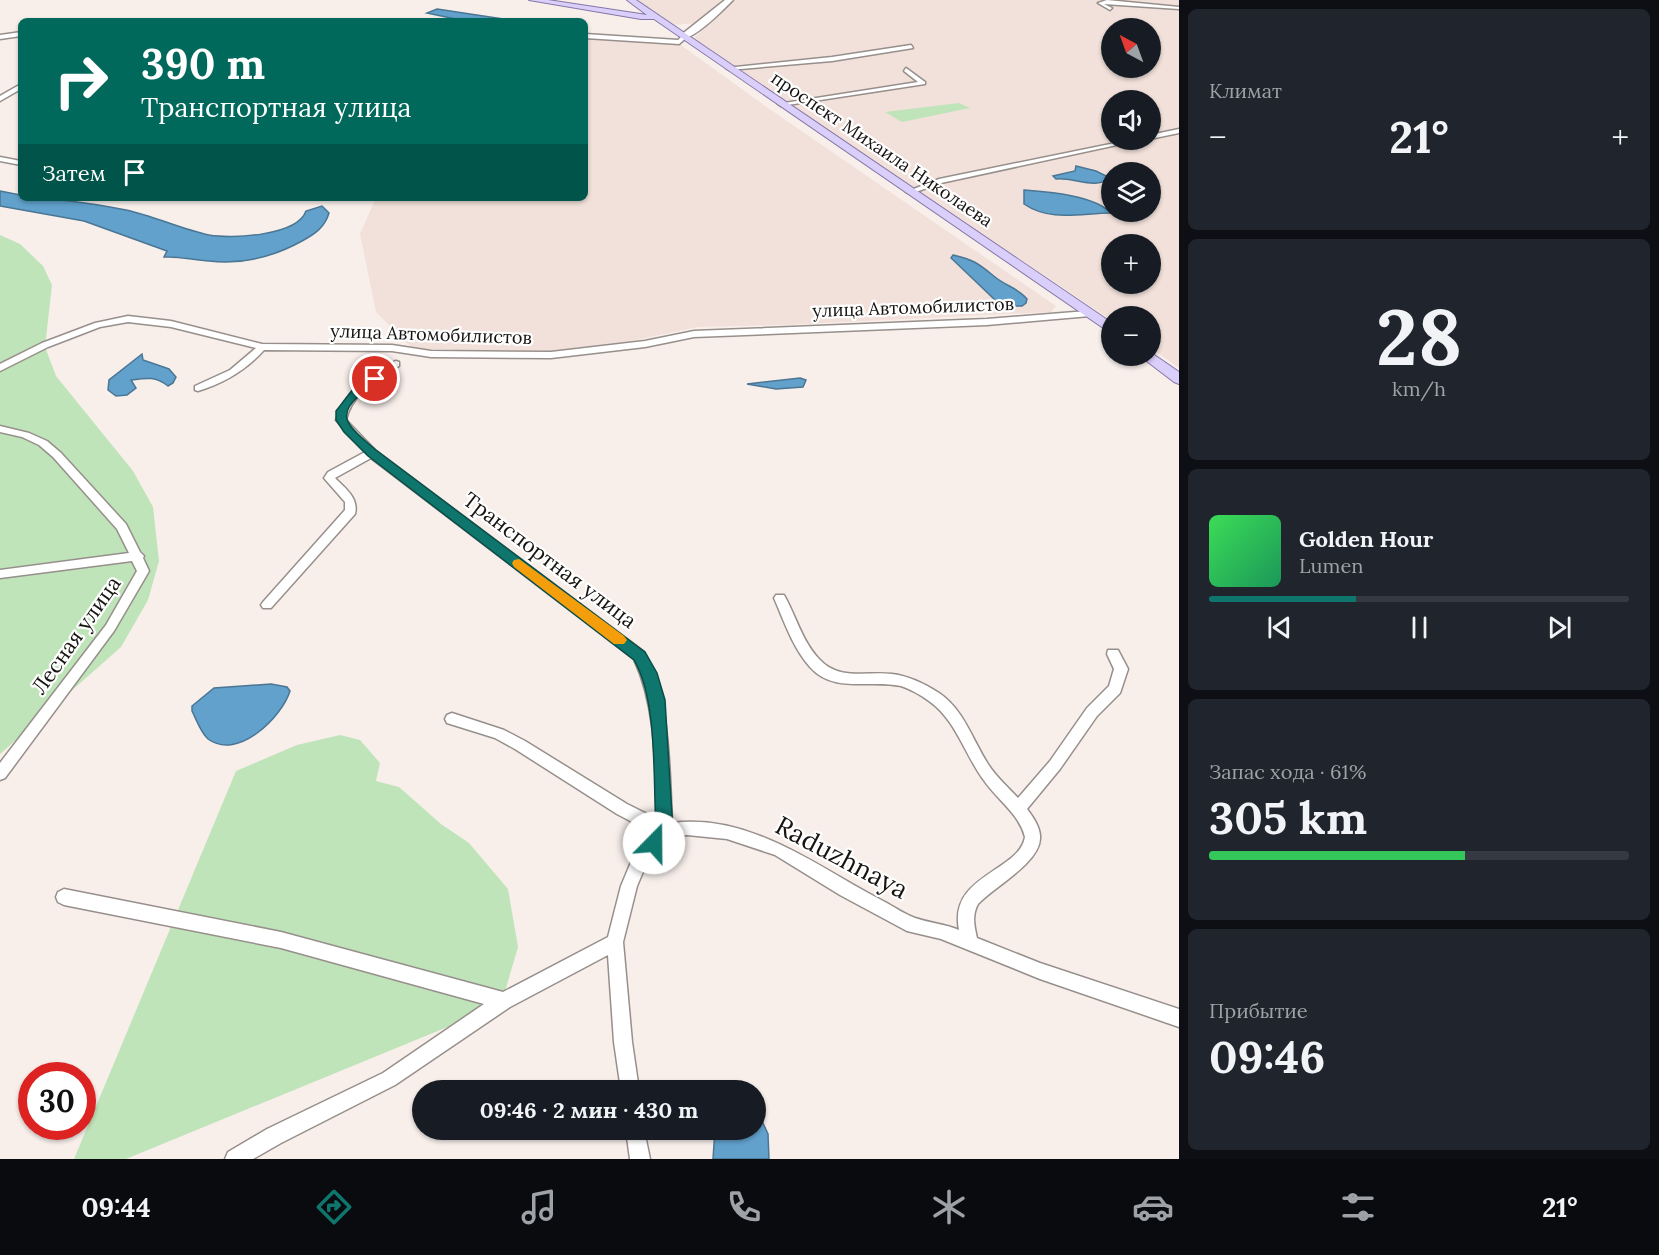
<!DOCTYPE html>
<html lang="ru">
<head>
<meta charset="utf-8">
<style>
	:root { --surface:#171b24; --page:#20242c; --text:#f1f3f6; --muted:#9ea1a6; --line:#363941; --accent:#0f766e }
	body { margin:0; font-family:Lora,serif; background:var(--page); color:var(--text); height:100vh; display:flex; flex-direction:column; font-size:22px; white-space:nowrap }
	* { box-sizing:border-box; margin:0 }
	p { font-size:20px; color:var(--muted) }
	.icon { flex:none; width:33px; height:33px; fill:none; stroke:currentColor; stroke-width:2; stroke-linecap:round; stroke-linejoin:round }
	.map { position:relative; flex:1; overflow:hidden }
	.details { display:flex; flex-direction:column; gap:9px; padding:9px; background:#0d0f14; width:480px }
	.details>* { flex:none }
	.guide { position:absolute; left:18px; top:18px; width:570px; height:183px; border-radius:9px; box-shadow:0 2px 4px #0004; background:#00695c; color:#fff; overflow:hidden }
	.needle { width:39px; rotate:319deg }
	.tools { position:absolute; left:1101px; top:18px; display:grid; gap:12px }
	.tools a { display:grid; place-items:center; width:60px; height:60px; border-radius:50%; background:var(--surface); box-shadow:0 2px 4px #0004; font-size:30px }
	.speed { position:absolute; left:18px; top:1062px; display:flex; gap:12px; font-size:30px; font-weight:700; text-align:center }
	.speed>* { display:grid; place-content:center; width:78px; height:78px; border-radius:50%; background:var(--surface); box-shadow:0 2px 4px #0004; line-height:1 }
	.speed .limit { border:9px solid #d22; background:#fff; color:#111 }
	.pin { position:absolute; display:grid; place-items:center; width:51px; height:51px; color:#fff; margin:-26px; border:3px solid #fff; border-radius:50%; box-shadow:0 2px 6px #0007 }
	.me { position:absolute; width:66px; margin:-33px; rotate:22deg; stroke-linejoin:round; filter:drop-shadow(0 0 4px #0008) }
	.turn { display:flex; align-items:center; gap:21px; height:126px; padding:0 24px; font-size:27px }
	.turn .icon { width:78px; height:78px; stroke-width:2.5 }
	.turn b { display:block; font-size:42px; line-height:51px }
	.then { display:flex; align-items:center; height:57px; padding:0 24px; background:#0003; gap:12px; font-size:22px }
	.big { font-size:45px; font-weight:800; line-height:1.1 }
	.details .tile { flex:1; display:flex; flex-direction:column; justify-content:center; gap:9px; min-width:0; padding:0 21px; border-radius:9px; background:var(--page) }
	.details .dial { align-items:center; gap:0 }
	.dial b { font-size:78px; line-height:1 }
	.song { display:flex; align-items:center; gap:18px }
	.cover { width:72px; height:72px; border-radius:9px; background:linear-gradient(135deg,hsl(130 70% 55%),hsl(150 70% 35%)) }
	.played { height:6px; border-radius:3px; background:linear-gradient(90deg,var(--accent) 35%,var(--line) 35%) }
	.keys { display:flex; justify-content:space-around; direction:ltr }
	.heat { display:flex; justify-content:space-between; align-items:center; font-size:33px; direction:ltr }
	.charge { height:9px; border-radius:4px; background:linear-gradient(90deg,#34c759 61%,var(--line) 0) }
	.trip { position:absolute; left:412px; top:1080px; width:354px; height:60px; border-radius:30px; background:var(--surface); box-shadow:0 2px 4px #0004; font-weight:800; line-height:60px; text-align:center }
	.tabs { display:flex; height:96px; justify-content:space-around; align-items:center; background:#090b0e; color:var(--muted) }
	.tabs .icon { width:42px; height:42px }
	.tabs .active { color:var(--accent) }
	.tabs b { font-size:27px; color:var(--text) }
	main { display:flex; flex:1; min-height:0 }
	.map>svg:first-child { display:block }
</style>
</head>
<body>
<main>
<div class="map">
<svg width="1179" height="1159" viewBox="0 0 1179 1159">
	<rect width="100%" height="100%" fill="#f8efeb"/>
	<g fill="#f2e1da" fill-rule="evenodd">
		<polygon points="637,0 722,0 697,23 675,25"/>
		<path d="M 734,0 L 1179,0 L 1179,368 L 1151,348 L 1150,316 L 1112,316 L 1111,320 L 693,39 ZM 1112,28 L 1150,28 L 1150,68 L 1112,68 ZM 1112,100 L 1150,100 L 1150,140 L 1112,140 ZM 1112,172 L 1150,172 L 1150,212 L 1112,212 ZM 1112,244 L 1150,244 L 1150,284 L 1112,284 Z"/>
		<polygon points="585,38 678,43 771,110 1056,306 1051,312 784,325 698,327 631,341 550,351 416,349 410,346 376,312 360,234 375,200 585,198"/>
	</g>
	<g fill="#bfe4b9">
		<polygon points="959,103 970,108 902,122 885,112"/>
		<polygon points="0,235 20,244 43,266 52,285 45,347 56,376 133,471 153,507 159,561 148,600 121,647 0,754"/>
		<polygon points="340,735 360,740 380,763 376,781 399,787 441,824 469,843 508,889 518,947 501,1005 126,1159 74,1159 236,771 297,745"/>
	</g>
	<g fill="#61a1cc" stroke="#4a7694" stroke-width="1.5">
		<polygon points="437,9 517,21 465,21 427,13"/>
		<path d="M 1076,166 L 1096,171 L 1110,178 C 1095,190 1074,177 1056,179 L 1053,176 L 1075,171 Z"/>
		<path d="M 1024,190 C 1048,192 1094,195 1111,213 C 1081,213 1050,222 1024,204 Z"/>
		<path d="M 0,191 L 21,195 L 21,198 C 56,198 91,203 126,210 C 154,216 181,229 209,235 C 232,239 297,236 306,211 L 322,206 L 329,213 C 325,227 315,234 302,241 C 273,257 243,265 209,261 C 193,260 180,256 164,257 L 167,251 L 84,221 L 0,206 Z"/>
		<path d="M 953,255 C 975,260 979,264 995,277 C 1006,286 1018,288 1027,299 L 1026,303 L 1022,306 L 992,306 L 994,299 L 951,258 Z"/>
		<path d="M 142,354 L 143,360 L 169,369 L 176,377 L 173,383 L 168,386 C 155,376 146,378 131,380 L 136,388 L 127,395 L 116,396 L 108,390 L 109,380 Z"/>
		<polygon points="800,378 806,380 803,387 776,389 747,384"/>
		<path d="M 271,684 L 287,687 L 290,691 C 282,717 238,761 208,739 C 201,733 196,719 192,711 L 192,706 L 214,688 Z"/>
		<polygon points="756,1108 768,1134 769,1159 713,1159 715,1130 756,1130"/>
	</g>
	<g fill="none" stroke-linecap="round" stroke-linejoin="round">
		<g stroke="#978f8b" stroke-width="3">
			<g id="minor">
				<polygon points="1107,0 1179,7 1179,9 1104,4 1112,8 1110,10 1098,3"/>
				<polygon points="21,32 21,36 0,39 0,35"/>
				<polygon points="585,34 678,40 682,36 687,37 679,44 585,38"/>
				<polygon points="911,45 913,48 832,61 729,70 726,68 832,57"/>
				<polygon points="906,68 925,82 925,84 781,106 778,104 918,82 904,71"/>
				<polygon points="21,84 21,89 0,101 0,96"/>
				<polygon points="1179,129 1179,133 1150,139 1150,135"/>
				<polygon points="1130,140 1140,140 941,183 910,194 906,192 939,179"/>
				<polygon points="0,157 21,161 21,165 0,161"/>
				<path d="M 1087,311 L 1091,314 L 1090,316 L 987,325 L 694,337 L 645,347 L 551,358 L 431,357 L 392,351 L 264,350 C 246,370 224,383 198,391 L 195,390 L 195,386 L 230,370 L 256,348 L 171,327 L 128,322 L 100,327 L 48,347 L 0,371 L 0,364 L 42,343 L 95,323 L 128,316 L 171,321 L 262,344 L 392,345 L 431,351 L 551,352 L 645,341 L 694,331 L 987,319 Z"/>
				<path d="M 396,361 L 399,362 L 399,366 C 378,380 352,392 346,420 L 376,451 L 644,652 C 671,705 669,765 672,823 C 751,813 817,867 883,901 C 893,906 904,914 915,918 C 930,923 945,924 959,930 C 948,875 1019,872 1025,837 C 1019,813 996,799 983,779 C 964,753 956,720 929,701 C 921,695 910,689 901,686 C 869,679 834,694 810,667 C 793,648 784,621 774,598 L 776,595 L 784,595 C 796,616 802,641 819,659 C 839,681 866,671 892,674 C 909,676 925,684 939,693 C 964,710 972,739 988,764 C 996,777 1008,787 1018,798 L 1050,761 L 1087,708 L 1109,686 L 1114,669 L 1107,654 L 1108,650 L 1118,650 L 1128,669 L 1120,693 L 1097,716 L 1060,769 L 1027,809 C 1033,817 1041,828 1040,839 C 1039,863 994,887 978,904 C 972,915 974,925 977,938 L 1040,963 L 1179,1009 L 1179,1027 L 1040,979 L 941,939 L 907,931 L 840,895 L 775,855 L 727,839 L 687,835 L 669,837 L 648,860 L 637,886 L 623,942 L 632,1042 L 639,1090 L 621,1090 L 614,1042 L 608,955 L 510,1007 L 395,1085 L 281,1143 L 253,1159 L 225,1159 L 228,1152 L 267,1129 L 383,1073 L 484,1004 L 281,948 L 64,905 L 58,902 L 56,897 L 58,892 L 64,889 L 281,932 L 503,992 L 608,937 L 621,886 L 634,855 L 637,850 L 653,833 L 617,814 L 515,749 L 495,738 L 447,723 L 445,719 L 447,715 L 452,713 L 504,730 L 525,741 L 627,804 L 657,819 C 655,765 657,709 634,659 L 371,458 L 335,478 C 345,488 359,498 355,514 L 271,608 L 263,608 L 261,605 L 263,602 L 345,510 L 345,502 L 324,478 L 328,472 L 365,452 L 336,420 C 342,394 372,370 396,361 Z"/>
				<polygon points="0,426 29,433 47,441 61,453 126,524 140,552 144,556 143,558 149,571 114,631 5,778 0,780 0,763 106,625 137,571 132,561 0,578 0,570 129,553 117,529 53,457 39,445 22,437 0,432"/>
				<polygon points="626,1130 644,1130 650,1159 630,1159"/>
			</g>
		</g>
		<g stroke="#978f8b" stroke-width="3">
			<path id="secondary" d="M 725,0 L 733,0 C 723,10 695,39 681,39 L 681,35 Z"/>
		</g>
		<g stroke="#8577a6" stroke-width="2">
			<g id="primary">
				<polygon points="529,0 548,0 647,15 627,0 636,0 1112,323 1112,334 654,19 641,19"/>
				<polygon points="1150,352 1179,372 1179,384 1174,382 1140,356 1150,356"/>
			</g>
		</g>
		<use href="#minor" fill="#fff" fill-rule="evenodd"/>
		<use href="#secondary" fill="#fff" fill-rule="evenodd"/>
		<use href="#primary" fill="#dacefa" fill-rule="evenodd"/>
	</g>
	<path fill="#0f766e" stroke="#0a4d48" stroke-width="1.5" d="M 375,376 L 379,377 L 379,381 C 368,388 343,404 347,419 C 350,430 368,443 376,450 L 645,652 L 657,673 L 665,700 L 673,831 L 660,849 L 654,851 L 647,849 L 645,843 L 656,829 C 653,780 658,701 634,660 L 368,456 L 344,432 L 336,420 L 336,411 L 354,388 Z"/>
	<polygon fill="#f59e0b" points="519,559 624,636 627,640 624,644 614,644 514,567 512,563 514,560"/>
	<g text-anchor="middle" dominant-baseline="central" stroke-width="4.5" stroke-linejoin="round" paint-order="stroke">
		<g font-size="18" fill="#161311" stroke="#fff">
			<text transform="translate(882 149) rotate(34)">проспект Михаила Николаева</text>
			<text transform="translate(913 307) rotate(-2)">улица Автомобилистов</text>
			<text transform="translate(431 334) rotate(2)">улица Автомобилистов</text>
		</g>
		<g font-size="21" fill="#161311" stroke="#fff">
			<text transform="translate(550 560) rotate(37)">Транспортная улица</text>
			<text transform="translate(76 635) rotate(-55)">Лесная улица</text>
		</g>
		<g font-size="26" fill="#161311" stroke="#fff">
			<text transform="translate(842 857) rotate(28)">Raduzhnaya</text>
		</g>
	</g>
</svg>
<div class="tools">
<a><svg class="needle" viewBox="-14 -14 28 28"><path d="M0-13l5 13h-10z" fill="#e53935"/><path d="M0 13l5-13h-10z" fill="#9ea1a6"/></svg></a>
<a><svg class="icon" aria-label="sound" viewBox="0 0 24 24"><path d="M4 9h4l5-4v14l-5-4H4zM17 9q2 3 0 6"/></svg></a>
<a><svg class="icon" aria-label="layers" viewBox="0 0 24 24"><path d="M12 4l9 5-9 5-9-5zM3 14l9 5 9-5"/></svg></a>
<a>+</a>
<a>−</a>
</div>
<div class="speed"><div class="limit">30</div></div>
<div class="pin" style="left:375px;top:379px;background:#d93025"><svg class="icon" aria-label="arrive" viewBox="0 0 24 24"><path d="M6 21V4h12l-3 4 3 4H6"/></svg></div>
<svg class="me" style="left:654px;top:843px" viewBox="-20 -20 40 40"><circle r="19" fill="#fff"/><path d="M0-13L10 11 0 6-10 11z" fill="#0f766e"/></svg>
<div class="trip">09:46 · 2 мин · 430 m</div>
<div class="guide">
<div class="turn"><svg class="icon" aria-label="right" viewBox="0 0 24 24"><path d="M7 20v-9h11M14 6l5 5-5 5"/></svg><div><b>390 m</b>Транспортная улица</div></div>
<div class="then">Затем<svg class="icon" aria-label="arrive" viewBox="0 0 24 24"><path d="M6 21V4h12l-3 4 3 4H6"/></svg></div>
</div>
</div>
<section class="details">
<div class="tile"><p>Климат</p>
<div class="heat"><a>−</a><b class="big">21°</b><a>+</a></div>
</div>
<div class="tile dial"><b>28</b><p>km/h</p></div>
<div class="tile">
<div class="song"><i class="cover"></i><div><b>Golden Hour</b><p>Lumen</p></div></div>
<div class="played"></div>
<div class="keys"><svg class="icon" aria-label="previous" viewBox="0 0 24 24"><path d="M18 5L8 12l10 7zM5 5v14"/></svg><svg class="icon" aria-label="pause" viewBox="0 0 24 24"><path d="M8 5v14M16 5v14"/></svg><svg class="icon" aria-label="next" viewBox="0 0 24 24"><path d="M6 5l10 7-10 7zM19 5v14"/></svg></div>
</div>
<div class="tile"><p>Запас хода · 61%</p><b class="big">305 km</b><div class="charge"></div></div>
<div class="tile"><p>Прибытие</p><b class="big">09:46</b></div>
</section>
</main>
<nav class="tabs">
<b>09:44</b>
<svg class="icon active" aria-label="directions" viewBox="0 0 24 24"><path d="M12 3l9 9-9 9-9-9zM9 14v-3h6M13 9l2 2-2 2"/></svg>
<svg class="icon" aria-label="music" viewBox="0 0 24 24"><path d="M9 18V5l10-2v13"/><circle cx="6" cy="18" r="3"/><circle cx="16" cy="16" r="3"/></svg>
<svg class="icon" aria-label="phone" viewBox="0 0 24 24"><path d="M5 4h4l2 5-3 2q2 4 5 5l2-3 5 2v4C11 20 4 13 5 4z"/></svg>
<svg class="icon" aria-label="climate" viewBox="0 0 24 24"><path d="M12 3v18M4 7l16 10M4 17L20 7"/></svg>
<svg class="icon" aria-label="car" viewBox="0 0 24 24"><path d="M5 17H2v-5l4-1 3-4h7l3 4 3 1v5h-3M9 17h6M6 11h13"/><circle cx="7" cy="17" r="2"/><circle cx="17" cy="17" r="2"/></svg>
<svg class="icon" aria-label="filters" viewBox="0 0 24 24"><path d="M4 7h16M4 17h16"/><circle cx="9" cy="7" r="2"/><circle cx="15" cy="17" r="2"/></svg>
<b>21°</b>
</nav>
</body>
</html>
